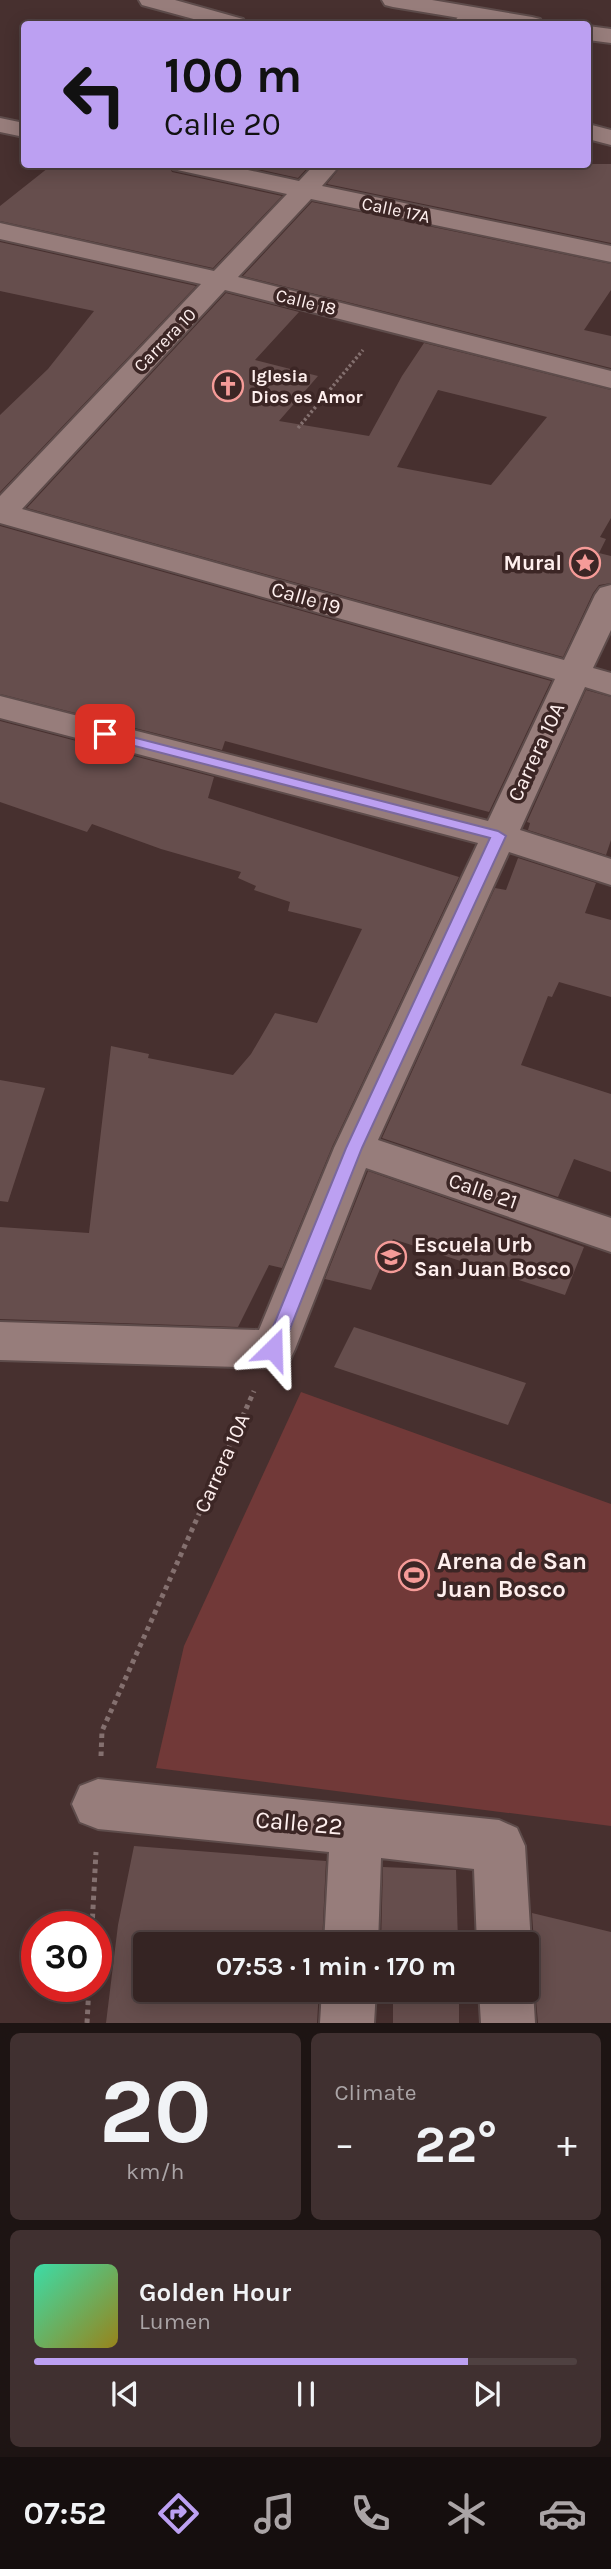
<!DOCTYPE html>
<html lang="en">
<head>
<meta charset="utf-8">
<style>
	:root { --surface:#352423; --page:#403030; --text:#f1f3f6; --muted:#aaa4a6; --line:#4f4141; --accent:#bca0f2 }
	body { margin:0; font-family:Karla,sans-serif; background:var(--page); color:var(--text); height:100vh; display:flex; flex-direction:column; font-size:26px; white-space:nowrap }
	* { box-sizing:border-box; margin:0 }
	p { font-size:23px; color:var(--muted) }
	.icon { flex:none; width:38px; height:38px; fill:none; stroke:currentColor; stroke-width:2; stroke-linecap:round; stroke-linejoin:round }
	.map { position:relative; height:2023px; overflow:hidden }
	.panel { display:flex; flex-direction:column; gap:10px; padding:10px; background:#1d1413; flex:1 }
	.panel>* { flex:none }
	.banner { position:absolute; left:21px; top:21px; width:570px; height:147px; border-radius:7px; box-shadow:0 4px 18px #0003,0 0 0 2px var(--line); background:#bca0f2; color:#111; overflow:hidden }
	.speed { position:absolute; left:21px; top:1911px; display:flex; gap:14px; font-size:35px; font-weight:700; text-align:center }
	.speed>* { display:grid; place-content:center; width:91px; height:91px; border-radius:50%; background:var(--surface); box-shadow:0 4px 18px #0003,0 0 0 2px var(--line); line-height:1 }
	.speed .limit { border:10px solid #d22; background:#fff; color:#111 }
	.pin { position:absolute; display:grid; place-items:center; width:60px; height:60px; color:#fff; margin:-30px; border-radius:14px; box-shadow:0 4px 10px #0006 }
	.me { position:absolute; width:77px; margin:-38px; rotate:22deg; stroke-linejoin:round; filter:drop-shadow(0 0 5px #0008) }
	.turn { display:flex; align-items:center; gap:24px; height:147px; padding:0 28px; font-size:32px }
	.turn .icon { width:91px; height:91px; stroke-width:2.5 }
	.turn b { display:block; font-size:49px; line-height:60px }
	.big { font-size:52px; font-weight:700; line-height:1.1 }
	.panel .card { flex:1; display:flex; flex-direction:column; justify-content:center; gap:10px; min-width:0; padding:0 24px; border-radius:10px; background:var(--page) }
	.panel .dial { align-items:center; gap:0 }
	.dial b { font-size:91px; line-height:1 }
	.song { display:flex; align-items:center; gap:21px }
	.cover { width:84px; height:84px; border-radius:10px; background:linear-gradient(135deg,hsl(160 70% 55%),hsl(50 70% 35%)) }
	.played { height:7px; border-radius:4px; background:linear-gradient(90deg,var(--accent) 80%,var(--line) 80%) }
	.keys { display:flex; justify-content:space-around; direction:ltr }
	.heat { display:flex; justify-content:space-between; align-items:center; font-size:38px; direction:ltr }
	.panel .tiles { flex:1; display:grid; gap:10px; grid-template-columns:1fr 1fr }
	.card:last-child { grid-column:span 2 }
	.trip { position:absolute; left:133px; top:1932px; width:406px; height:70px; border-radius:7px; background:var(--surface); box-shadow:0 4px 18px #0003,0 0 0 2px var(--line); font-weight:700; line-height:70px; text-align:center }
	.tab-bar { display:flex; height:112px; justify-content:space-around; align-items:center; background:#150e0e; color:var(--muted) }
	.tab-bar .icon { width:49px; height:49px }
	.tab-bar .active { color:var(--accent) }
	.tab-bar b { font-size:32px; color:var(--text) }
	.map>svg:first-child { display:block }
</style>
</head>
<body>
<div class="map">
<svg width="611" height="2023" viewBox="0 0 611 2023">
	<rect width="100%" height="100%" fill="#47302f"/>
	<polygon fill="#713938" points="301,1392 611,1504 611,1826 156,1768 184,1646"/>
	<g fill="#664e4d" fill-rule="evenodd">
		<polygon points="53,164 168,164 172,172 282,196 213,268 0,221 0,206"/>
		<polygon points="235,164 311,164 298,178"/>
		<polygon points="343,164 611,164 611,243 327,184"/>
		<polygon points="312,202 611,264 611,290 584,330 611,336 611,368 243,276"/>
		<polygon points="0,242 196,286 0,492 0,415 48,369 94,311 0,291"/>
		<path d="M 226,293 L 299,312 L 255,360 L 318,376 L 279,421 L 369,436 L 402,376 L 424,343 L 611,390 L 611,518 L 600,537 L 606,539 L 599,553 L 611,556 L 611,583 L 599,585 L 593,593 L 563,657 L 27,508 ZM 438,390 L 547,417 L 491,485 L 397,467 Z"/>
		<polygon points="0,526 551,681 489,812 225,741 222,750 0,694"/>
		<polygon points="586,690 611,697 611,840 606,855 528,830 530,823 527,822"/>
		<polygon points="0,721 214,777 208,798 459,877 332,1147 282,1268 269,1265 238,1327 0,1319 0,1227 89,1233 111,1046 149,1054 148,1058 233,1075 251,1054 275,1013 317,1023 362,929 288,911 290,902 254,890 256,886 238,878 241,872 161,849 92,824 87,832 0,802"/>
		<polygon points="518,858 596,883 585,913 611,920 611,997 559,982 552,997 548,996 521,1065 611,1094 611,1172 574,1159 558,1197 382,1138 495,888 506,890"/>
		<polygon points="0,1080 45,1088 8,1202 0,1201"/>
		<polygon points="368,1171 584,1247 565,1295 393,1239 371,1290 325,1279"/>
		<polygon points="354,1327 526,1383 508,1425 334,1367"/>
		<polygon points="134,1846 326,1861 322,1944 145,1944 145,1990 319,1990 317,2023 106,2023 118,1925"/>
		<polygon points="383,1867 456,1870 458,1944 381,1944"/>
		<polygon points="532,1913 611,1932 611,2023 538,2023 535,1989 527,1971 527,1957 534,1944"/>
		<polygon points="378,1990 459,1990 459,2023 393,2023 393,2000 378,2000"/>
	</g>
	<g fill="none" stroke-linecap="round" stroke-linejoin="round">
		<g stroke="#5e4c4b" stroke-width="4">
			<g id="minor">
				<polygon points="472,8 480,10 483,15 475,24 452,24 464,10"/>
				<polygon points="0,118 24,123 24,137 0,132"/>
				<polygon points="170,164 220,164 299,181 315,164 341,164 322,186 611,246 611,262 311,199 238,277 611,371 611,388 225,290 22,509 564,660 595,595 600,588 611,585 611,630 593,668 611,673 611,695 585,687 520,830 611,859 611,885 509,852 378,1140 611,1218 611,1252 366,1168 295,1349 289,1362 273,1368 0,1360 0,1322 259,1330 334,1148 478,843 0,718 0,696 488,821 555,679 0,523 0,496 201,284 0,239 0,223 214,271 287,194 182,171 173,169"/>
				<polygon points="98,1779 499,1820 517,1828 525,1846 531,1944 527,1954 527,1944 477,1944 474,1869 381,1858 378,1944 324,1944 329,1852 98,1829 80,1822 72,1804 80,1786"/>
				<polygon points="527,1974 533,1990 535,2023 481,2023 479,1990 527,1990"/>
				<polygon points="322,1990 376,1990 374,2023 320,2023"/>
			</g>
		</g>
		<g stroke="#5e4c4b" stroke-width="4">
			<g id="secondary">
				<polygon points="139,0 175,0 243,19 246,24 212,24 142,5"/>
				<polygon points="382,0 432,0 532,17 540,19 543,24 496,24 393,7 385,5"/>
				<polygon points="588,26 611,29 611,43 588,40"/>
				<polygon points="588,124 611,130 611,145 588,139"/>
			</g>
		</g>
		<polyline stroke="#84706f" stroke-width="3.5" stroke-dasharray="2.5 2.5" stroke-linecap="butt" points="298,428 363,350"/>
		<g stroke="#84706f" stroke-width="5" stroke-dasharray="4.5 4.5" stroke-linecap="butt">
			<polyline points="101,1756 102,1731 254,1391"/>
			<polyline points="92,1927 96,1852"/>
			<polyline points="87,2023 89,1986"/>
		</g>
		<use href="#minor" fill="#977d7b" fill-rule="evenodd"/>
		<use href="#secondary" fill="#977d7b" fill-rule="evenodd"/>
	</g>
	<polygon fill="#bca0f2" stroke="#7a689d" stroke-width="2" points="105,730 498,831 506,836 362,1148 282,1349 279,1354 273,1357 267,1354 264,1349 346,1148 490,838 100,737 100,731"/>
	<defs>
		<g id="church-ring" transform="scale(1.575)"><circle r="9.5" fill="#3c2625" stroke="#f59b98" stroke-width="1.5"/><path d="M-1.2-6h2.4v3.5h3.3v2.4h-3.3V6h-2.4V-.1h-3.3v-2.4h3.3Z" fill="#f59b98"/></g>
		<g id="sight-ring" transform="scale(1.575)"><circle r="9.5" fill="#3c2625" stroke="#f59b98" stroke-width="1.5"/><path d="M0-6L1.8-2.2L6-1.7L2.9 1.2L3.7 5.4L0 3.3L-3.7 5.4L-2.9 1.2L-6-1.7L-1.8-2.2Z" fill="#f59b98"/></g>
		<g id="school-ring" transform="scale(1.575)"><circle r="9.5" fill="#3c2625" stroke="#f59b98" stroke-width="1.5"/><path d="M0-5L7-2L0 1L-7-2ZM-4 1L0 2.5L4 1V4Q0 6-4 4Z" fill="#f59b98"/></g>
		<g id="stadium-ring" transform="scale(1.575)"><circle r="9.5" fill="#3c2625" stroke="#f59b98" stroke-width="1.5"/><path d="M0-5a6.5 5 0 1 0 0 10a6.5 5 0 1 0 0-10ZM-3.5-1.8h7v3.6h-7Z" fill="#f59b98"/></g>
	</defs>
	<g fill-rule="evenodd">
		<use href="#church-ring" x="228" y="386"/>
		<use href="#sight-ring" x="585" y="563"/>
		<use href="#school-ring" x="391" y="1257"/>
		<use href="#stadium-ring" x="414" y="1575"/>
	</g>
	<g text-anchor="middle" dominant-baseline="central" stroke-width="7" stroke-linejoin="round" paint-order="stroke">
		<g font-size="18" fill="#feefee" stroke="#3c2625">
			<text transform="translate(396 210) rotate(12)">Calle 17A</text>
			<text transform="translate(306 302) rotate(14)">Calle 18</text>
			<text transform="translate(165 340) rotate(-46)">Carrera 10</text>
		</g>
		<g font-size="18" font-weight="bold" fill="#feefee" stroke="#3c2625" text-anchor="start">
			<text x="251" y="376">Iglesia<tspan x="251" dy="21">Dios es Amor</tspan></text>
		</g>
		<g font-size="21" font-weight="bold" fill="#feefee" stroke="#3c2625" text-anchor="end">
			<text x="562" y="563">Mural</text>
			<text x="414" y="1245" text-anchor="start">Escuela Urb<tspan x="414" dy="24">San Juan Bosco</tspan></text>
		</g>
		<g font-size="21" fill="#feefee" stroke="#3c2625">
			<text transform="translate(306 598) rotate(16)">Calle 19</text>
			<text transform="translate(536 752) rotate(-65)">Carrera 10A</text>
			<text transform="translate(483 1191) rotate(19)">Calle 21</text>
			<text transform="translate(222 1463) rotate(-66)">Carrera 10A</text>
		</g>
		<g font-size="24" font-weight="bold" fill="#feefee" stroke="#3c2625" text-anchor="start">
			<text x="437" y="1561">Arena de San<tspan x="437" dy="28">Juan Bosco</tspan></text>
		</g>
		<g font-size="24" fill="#feefee" stroke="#3c2625">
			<text transform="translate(299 1823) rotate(5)">Calle 22</text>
		</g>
	</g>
</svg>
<div class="speed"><div class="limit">30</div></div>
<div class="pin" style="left:105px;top:734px;background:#d93025"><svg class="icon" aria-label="arrive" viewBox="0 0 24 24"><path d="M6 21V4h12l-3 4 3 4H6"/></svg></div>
<svg class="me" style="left:273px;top:1349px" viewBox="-20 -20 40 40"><path d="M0-17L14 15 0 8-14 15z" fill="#bca0f2" stroke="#fff" stroke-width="4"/></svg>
<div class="trip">07:53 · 1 min · 170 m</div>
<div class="banner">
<div class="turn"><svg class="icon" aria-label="left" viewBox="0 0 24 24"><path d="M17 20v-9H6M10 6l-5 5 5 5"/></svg><div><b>100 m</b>Calle 20</div></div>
</div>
</div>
<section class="panel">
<div class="tiles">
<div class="card dial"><b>20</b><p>km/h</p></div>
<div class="card"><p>Climate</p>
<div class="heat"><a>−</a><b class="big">22°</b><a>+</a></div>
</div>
<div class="card">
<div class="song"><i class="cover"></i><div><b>Golden Hour</b><p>Lumen</p></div></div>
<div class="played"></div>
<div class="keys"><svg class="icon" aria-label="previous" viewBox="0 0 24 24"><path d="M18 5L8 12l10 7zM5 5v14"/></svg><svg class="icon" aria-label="pause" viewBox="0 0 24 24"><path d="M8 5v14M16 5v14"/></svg><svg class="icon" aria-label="next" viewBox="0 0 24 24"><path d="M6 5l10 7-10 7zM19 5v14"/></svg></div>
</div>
</div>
</section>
<nav class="tab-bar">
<b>07:52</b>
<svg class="icon active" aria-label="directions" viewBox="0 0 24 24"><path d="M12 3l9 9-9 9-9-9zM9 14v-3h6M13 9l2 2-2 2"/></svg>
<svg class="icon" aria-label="music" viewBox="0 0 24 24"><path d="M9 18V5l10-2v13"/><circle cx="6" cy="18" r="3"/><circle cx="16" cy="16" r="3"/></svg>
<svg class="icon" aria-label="phone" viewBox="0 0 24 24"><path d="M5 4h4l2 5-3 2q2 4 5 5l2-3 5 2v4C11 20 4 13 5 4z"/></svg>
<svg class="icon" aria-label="climate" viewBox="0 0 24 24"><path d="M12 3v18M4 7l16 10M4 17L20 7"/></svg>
<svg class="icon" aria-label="car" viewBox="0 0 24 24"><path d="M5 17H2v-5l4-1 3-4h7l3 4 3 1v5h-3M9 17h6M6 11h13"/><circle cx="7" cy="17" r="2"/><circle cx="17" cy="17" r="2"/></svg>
</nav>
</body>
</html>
